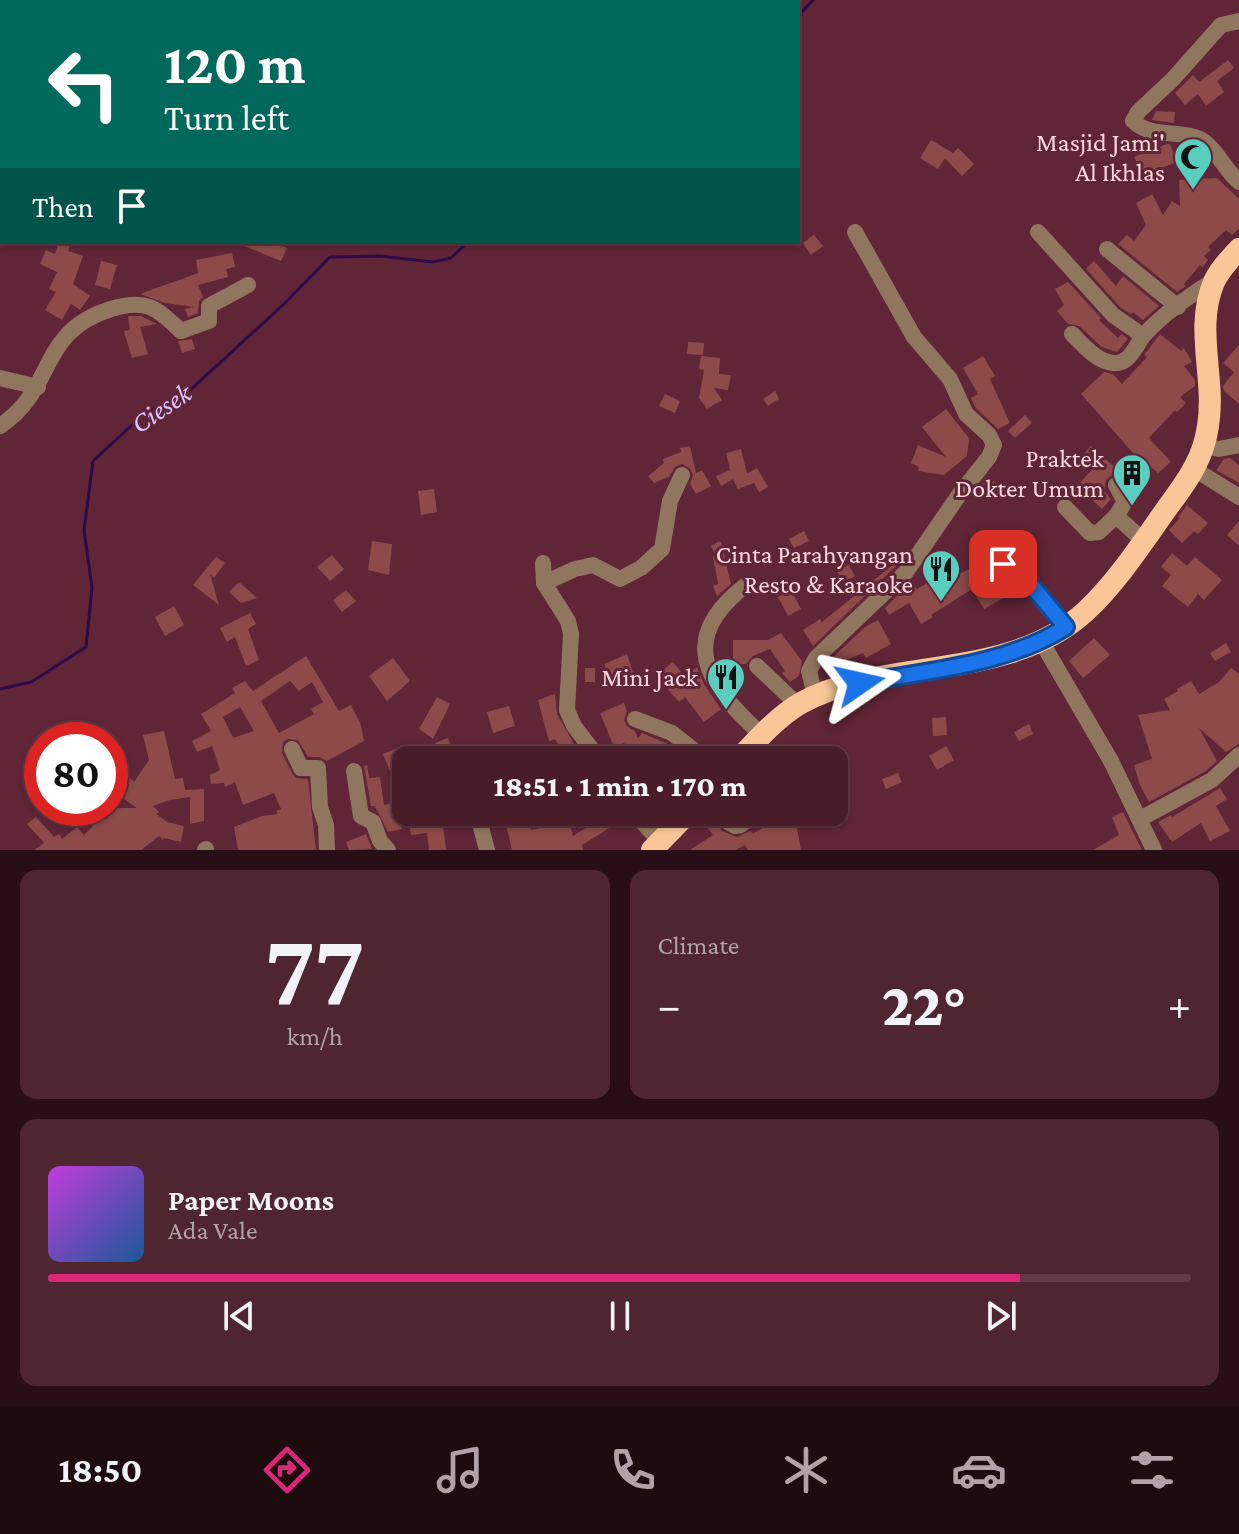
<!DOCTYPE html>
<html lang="en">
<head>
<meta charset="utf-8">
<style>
	:root { --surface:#481c29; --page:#4f2531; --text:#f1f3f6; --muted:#b1a1a8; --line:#603a46; --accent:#db2777 }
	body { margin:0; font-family:"Crimson Pro",serif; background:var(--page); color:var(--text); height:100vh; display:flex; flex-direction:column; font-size:30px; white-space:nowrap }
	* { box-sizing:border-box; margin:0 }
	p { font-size:26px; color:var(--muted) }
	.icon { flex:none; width:44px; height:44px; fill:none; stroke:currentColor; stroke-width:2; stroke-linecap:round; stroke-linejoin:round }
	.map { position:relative; height:850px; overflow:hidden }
	.details { display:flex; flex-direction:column; gap:20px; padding:20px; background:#280f17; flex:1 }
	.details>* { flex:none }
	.banner { position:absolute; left:0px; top:0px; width:800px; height:244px; box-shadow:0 2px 6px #0004,0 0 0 2px var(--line); background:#00695c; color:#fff; overflow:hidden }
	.speed { position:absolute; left:24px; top:722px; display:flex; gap:16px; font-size:40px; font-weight:700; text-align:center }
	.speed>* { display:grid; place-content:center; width:104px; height:104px; border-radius:50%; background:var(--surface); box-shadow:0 2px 6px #0004,0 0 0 2px var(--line); line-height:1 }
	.speed .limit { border:12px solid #d22; background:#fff; color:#111 }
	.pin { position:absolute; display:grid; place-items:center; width:68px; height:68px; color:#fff; margin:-34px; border-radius:16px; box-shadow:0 4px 12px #0006 }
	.me { position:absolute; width:88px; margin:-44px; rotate:79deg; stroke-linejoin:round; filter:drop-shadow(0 0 6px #0008) }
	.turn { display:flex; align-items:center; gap:28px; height:168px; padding:0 32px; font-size:36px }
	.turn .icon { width:104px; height:104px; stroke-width:2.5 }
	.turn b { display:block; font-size:56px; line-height:68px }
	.then { display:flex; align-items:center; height:76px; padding:0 32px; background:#0003; gap:16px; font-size:30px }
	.big { font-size:60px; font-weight:800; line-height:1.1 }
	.details .widget { flex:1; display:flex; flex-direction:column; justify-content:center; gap:12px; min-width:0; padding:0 28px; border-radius:16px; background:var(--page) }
	.details .dial { align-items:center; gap:0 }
	.dial b { font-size:104px; line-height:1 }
	.song { display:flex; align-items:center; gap:24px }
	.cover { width:96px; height:96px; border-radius:12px; background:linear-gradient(135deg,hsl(290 70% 55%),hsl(210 70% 35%)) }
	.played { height:8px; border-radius:4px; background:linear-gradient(90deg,var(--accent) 85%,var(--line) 85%) }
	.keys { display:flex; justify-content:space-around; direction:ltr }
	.heat { display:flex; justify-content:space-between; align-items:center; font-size:44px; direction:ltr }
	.details .tiles { flex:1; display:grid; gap:20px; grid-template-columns:1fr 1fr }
	.widget:last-child { grid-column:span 2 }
	.trip { position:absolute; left:392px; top:746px; width:456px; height:80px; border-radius:16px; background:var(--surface); box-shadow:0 2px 6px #0004,0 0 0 2px var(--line); font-weight:800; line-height:80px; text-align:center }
	.menu { display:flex; height:128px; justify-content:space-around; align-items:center; background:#1d0b10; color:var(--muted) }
	.menu .icon { width:56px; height:56px }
	.menu .active { color:var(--accent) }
	.menu b { font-size:36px; color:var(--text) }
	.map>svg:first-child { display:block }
</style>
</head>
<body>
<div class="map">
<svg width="1239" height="850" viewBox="0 0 1239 850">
	<rect width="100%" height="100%" fill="#602537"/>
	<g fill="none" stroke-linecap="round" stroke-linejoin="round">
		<g stroke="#2c0a49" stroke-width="3">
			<polyline points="798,16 813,0"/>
			<polyline points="0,689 31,682 86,647 92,588 84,530 93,461 145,413 188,392 283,305 330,257 380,256 433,262 451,258 468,242"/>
		</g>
	</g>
	<g fill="#8c4b48" fill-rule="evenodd">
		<polygon points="1228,60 1234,68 1217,81 1224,92 1206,106 1198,94 1185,105 1175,93 1193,75 1199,82"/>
		<polygon points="1156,111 1175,112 1174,123 1152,120"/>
		<polygon points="931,140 953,153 958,148 974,164 962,176 945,158 938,169 920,158"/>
		<polygon points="1167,144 1170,144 1177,162 1143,175 1134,157"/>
		<polygon points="1217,178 1239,199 1239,228 1232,235 1226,230 1208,247 1211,250 1204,256 1208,260 1202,267 1200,265 1184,284 1186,286 1177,292 1118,244 1127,235 1134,241 1146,225 1136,203 1152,194 1163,215 1172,201 1180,206 1179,180"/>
		<polygon points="814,235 823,246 811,255 803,243"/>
		<polygon points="59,242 71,242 68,251 83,256 73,284 90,296 80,310 71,304 62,320 45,310 56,292 49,289 57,272 40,264 46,250 55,254"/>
		<polygon points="235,242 273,242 287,248 281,261"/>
		<polygon points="232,253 235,267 226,269 228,277 198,285 203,297 199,301 198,313 188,317 185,309 194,307 165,303 140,294 198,273 196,260"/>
		<polygon points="101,261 117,265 110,289 95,285"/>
		<polygon points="1094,261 1116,286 1123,276 1159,306 1143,320 1133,312 1131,314 1120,307 1086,269"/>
		<polygon points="1068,282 1101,318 1099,320 1118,338 1122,334 1128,339 1117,352 1102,347 1079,326 1068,324 1057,311 1064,305 1055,289"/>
		<polygon points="128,316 141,316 157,324 140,327 148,354 132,358 124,331 130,330"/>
		<polygon points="1160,334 1181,351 1184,348 1192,362 1184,366 1195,380 1195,386 1180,397 1186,403 1177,412 1175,410 1149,438 1171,462 1158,473 1145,462 1134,475 1124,464 1134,454 1081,394 1104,372 1113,374 1122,384 1147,357 1144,355"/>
		<polygon points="192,339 195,349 182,353 178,341"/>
		<polygon points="688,342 704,343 703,355 687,354"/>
		<polygon points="1239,345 1239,404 1224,391 1223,386 1234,372 1223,363"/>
		<polygon points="701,356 720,358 719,374 731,375 728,390 714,388 722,400 707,409 699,398 704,370 699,369"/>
		<polygon points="983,356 995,376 990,379 1010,423 998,429 975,407 971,398 978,394 963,368"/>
		<polygon points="775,391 779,399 768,406 763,399"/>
		<polygon points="665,394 680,401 675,413 659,406"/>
		<polygon points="946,409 969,438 967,456 944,475 918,471 919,467 911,463 918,445 946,457 922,427"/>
		<polygon points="1025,415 1032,423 1015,438 1008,431"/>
		<polygon points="690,446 696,473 702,470 711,486 696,494 690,484 693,475 691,469 682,464 675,467 669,477 654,483 648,476 664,463 663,459 681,452 680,448"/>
		<polygon points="1091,446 1121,473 1112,475 1106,480 1104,491 1111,499 1102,509 1077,486 1093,468 1081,457"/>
		<polygon points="741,449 747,474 757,468 768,487 759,492 754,483 738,489 733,479 721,486 716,476 730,470 726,453"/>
		<polygon points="1230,458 1239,465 1239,483 1216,470 1224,459"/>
		<polygon points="989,476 1001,489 990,498 980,486"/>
		<polygon points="434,489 437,512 421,515 418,491"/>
		<polygon points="1187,505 1208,523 1198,534 1194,531 1182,543 1169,530 1180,518 1178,517"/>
		<polygon points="1239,521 1239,546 1227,535"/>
		<polygon points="804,531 809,541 794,548 789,539"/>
		<polygon points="372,541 392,544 389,575 368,570"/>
		<polygon points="718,542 721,542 731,584 717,596 713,586 718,584 713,556 716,556 711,546"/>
		<polygon points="1172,553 1187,566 1195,557 1222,580 1204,600 1198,594 1188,607 1162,586 1171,575 1161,567"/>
		<polygon points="332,555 344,569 330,581 317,567"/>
		<polygon points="216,557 225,563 214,578 210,574 219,605 193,585"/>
		<polygon points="982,561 986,568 1001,577 1011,594 984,609 972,589 931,615 933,617 921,624 909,603 889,615 885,608 911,582 917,589 950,569 955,577"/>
		<polygon points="895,563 897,565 813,646 803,630 820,619 822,622"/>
		<polygon points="849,565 855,576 843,583 837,571"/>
		<polygon points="239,582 257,598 241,603 229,592"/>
		<polygon points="346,590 356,601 342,612 333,600"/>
		<polygon points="791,590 801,609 788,616 778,597"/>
		<polygon points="174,606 184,625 165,636 155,617"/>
		<polygon points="250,613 256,624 248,629 259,660 246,666 235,637 227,642 220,628"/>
		<polygon points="878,620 891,644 866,658 863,653 827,668 825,665 865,627"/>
		<polygon points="781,633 802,661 799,676 790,682 782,673 785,671 770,649 753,656 746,664 733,664 733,640 768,640"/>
		<polygon points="1094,638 1110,655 1083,678 1069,661"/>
		<polygon points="1226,643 1231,652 1215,661 1210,653"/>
		<polygon points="627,654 634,676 613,685 604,664"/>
		<path d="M 306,656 L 339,711 L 351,705 L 361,725 L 364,741 L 327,761 L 319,757 L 308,757 L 298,740 L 288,739 L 283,742 L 282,753 L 292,773 L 296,778 L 308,779 L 316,850 L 238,850 L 234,827 L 262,816 L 278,814 L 276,811 L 281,809 L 274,793 L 243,805 L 235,782 L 225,787 L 224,783 L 211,784 L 210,775 L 220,770 L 212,746 L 197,752 L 192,741 L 211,731 L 201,714 L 235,693 L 232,688 L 245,681 L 253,691 ZM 290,681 L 299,691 L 312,682 L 323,702 L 311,709 L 314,714 L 279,733 L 261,701 ZM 240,707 L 254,731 L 233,738 L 223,717 Z"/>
		<polygon points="393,658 410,681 387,701 369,676"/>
		<polygon points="673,662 685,677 697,667 704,684 721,709 704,722 685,697 679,702 656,676"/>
		<rect x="585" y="668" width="10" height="14"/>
		<polygon points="1231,668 1239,674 1239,744 1226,752 1199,728 1217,761 1206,771 1149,802 1140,785 1134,765 1152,759 1138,715 1170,710 1164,699 1178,691 1177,689 1191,681 1199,694 1219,682"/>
		<polygon points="555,694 557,714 578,751 567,757 555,739 549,741 538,700"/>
		<polygon points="437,697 450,704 433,739 419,729"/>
		<polygon points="624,703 627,712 624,720 627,726 635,731 638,738 642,733 666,743 682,755 677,760 640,760 624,743 614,747 600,713"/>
		<polygon points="509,706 515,726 493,733 487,712"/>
		<polygon points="946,717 947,735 933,736 932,718"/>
		<polygon points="1029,724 1033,734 1019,741 1014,732"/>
		<polygon points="164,731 175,779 183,778 185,790 204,789 204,821 190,824 190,797 170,800 153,806 159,812 156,814 167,822 184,826 181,842 164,838 163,840 159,836 141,850 34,850 44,843 27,824 36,817 54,837 59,834 62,839 77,827 84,835 100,819 94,814 99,808 137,808 118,795 122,789 110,777 110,757 134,782 149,760 143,735"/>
		<polygon points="448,738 455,758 441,760 435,743"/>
		<polygon points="946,746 954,760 937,770 929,756"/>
		<polygon points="398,748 405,765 390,771 383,754"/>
		<polygon points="367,765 369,778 380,777 384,805 395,802 402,829 388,832 375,806 371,806 364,766"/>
		<polygon points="898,773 902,782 886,789 882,779"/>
		<polygon points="1220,788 1227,799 1216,806 1230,831 1210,841 1201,823 1172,842 1158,822 1171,815 1172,817"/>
		<polygon points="704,812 712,812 722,831 737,837 751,831 753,834 786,812 794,812 801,850 748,850 745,845 736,850 690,850 713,835 701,819"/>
		<polygon points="1123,812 1142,850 1093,850 1119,835 1112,817"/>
		<polygon points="605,816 611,827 582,845 583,850 512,850 506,824 528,819 531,830 569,821 573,836"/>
		<polygon points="442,817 446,850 429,850 427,833 411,835 409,822"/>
		<polygon points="366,834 372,849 349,850 346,842"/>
	</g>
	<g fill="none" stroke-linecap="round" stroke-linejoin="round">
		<g stroke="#90765e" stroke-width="16">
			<path d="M 1239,21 L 1221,25 L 1173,79 L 1138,112 L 1133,121 C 1152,139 1179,129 1200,139 C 1216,148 1225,170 1239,182"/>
			<polyline points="1038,232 1113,315 1143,336"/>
			<polyline points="1107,249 1178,307"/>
			<path d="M 1072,334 C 1083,345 1096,361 1113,363 C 1130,365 1135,346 1144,335 C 1164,313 1190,296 1214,280"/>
			<polyline points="0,378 38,387"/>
			<path d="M 0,426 C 57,388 37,332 111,309 C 147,298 156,308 181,331 L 209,321 L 209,306 L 248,285"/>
			<polyline points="1204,446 1219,449 1239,445"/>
			<polyline points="1194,469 1239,497"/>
			<polyline points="1116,485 1125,502 1116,516"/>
			<polyline points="1065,507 1090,533 1099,532 1116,516 1144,541"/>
			<polyline points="992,559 1027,580 1066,627"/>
			<polyline points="543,563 544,583 568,621 571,634 567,710 574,726 600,760"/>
			<polyline points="544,583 575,569 593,565 620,579 641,568 662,549 670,501 682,475"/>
			<path d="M 749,583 C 675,637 705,684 762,735"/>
			<polyline points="1041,641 1111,761 1154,850"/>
			<polyline points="757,666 798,705"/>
			<polyline points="815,696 809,671 816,658 906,572 959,495 989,457 994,445 989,435 966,414 950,379 914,337 855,232"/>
			<polyline points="635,719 672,733 706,760"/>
			<polyline points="292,749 301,768 318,768 320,807 326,825 327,850"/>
			<polyline points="354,771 361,816 373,822 380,841 388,850"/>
			<polyline points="477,812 487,850"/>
			<polyline points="633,812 661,842"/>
			<polyline points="723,812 728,822 735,826 741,825 755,812"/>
			<polyline points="1140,819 1212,780 1239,755"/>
			<polyline points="205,850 206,849"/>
		</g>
		<g stroke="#fac697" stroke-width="22">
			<path d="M 738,760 C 757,740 777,717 801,703 C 887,656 1008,683 1086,611 C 1116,583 1141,545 1165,511 C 1175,497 1187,482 1195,466 C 1202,453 1206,440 1208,426 C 1216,378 1194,329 1214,282 C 1219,270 1230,259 1239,249"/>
			<polyline points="652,850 689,812"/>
		</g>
	</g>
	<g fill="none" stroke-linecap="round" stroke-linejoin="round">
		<g stroke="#114b97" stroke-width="20">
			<path id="route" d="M 860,683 C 929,670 1006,665 1066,627 L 1027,580 L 1003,564"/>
		</g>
		<use href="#route" stroke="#1a73e8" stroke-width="14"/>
	</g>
	<defs>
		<g id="mosque-pin" transform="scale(2)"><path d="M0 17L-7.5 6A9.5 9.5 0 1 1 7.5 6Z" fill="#59cebf" stroke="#602537"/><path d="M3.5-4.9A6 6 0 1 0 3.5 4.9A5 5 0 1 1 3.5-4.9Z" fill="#111"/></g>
		<g id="building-pin" transform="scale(2)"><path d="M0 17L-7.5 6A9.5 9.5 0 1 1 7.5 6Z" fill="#59cebf" stroke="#602537"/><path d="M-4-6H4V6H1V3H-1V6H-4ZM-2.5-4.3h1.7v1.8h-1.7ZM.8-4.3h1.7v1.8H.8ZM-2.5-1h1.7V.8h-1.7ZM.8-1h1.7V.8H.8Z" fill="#111"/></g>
		<g id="restaurant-pin" transform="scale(2)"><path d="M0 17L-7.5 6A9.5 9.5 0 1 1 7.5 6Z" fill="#59cebf" stroke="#602537"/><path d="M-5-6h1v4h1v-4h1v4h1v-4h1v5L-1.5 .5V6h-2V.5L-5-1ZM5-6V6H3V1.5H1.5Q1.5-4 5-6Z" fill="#111"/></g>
	</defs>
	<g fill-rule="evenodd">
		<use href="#mosque-pin" x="1193" y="157"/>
		<use href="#building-pin" x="1132" y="473"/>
		<use href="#restaurant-pin" x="941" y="569"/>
		<use href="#restaurant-pin" x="726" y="677"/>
	</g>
	<g text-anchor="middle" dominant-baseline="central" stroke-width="6" stroke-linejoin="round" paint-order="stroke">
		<g font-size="26" fill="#fdd6de" stroke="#602537" text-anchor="end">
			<text x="1165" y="142">Masjid Jami'<tspan x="1165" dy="30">Al Ikhlas</tspan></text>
			<text x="1104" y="458">Praktek<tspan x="1104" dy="30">Dokter Umum</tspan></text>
			<text x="913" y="554">Cinta Parahyangan<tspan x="913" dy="30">Resto &amp; Karaoke</tspan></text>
			<text x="698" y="677">Mini Jack</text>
		</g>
		<g font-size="28" font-style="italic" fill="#dbc3fd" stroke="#602537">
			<text transform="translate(161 408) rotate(-34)">Ciesek</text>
		</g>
	</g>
</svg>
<div class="speed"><div class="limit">80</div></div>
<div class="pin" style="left:1003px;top:564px;background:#d93025"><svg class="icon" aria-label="arrive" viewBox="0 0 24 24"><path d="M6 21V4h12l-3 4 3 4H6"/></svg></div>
<svg class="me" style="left:860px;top:683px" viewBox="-20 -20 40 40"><path d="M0-17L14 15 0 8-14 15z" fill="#1a73e8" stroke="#fff" stroke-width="4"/></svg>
<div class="trip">18:51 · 1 min · 170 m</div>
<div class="banner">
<div class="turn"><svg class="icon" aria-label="left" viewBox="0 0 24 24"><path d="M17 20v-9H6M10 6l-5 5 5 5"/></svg><div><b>120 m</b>Turn left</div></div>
<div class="then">Then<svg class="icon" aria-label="arrive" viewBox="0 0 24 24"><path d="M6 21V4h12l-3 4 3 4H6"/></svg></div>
</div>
</div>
<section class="details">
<div class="tiles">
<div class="widget dial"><b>77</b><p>km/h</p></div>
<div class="widget"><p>Climate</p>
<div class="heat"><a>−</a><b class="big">22°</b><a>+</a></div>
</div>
<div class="widget">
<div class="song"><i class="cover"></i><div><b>Paper Moons</b><p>Ada Vale</p></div></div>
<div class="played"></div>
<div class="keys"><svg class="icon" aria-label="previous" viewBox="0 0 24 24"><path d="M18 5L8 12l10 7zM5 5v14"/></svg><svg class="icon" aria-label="pause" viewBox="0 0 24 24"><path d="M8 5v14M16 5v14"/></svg><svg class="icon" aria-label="next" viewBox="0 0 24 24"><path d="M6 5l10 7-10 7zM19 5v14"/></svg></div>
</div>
</div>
</section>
<nav class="menu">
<b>18:50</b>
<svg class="icon active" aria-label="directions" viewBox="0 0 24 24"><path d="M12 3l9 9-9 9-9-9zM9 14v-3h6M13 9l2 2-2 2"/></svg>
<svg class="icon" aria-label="music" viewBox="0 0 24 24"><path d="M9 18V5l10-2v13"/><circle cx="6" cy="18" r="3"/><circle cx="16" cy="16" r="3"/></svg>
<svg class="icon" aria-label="phone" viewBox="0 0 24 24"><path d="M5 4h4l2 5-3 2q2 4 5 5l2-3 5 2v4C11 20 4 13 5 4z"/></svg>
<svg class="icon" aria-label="climate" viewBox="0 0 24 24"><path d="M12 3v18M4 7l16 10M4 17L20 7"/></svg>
<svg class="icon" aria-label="car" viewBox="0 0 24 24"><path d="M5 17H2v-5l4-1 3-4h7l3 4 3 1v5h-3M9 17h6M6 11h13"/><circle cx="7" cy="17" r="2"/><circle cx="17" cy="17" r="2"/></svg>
<svg class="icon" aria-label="filters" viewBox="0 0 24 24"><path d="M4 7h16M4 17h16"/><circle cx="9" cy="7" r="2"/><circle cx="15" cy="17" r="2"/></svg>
</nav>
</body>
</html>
